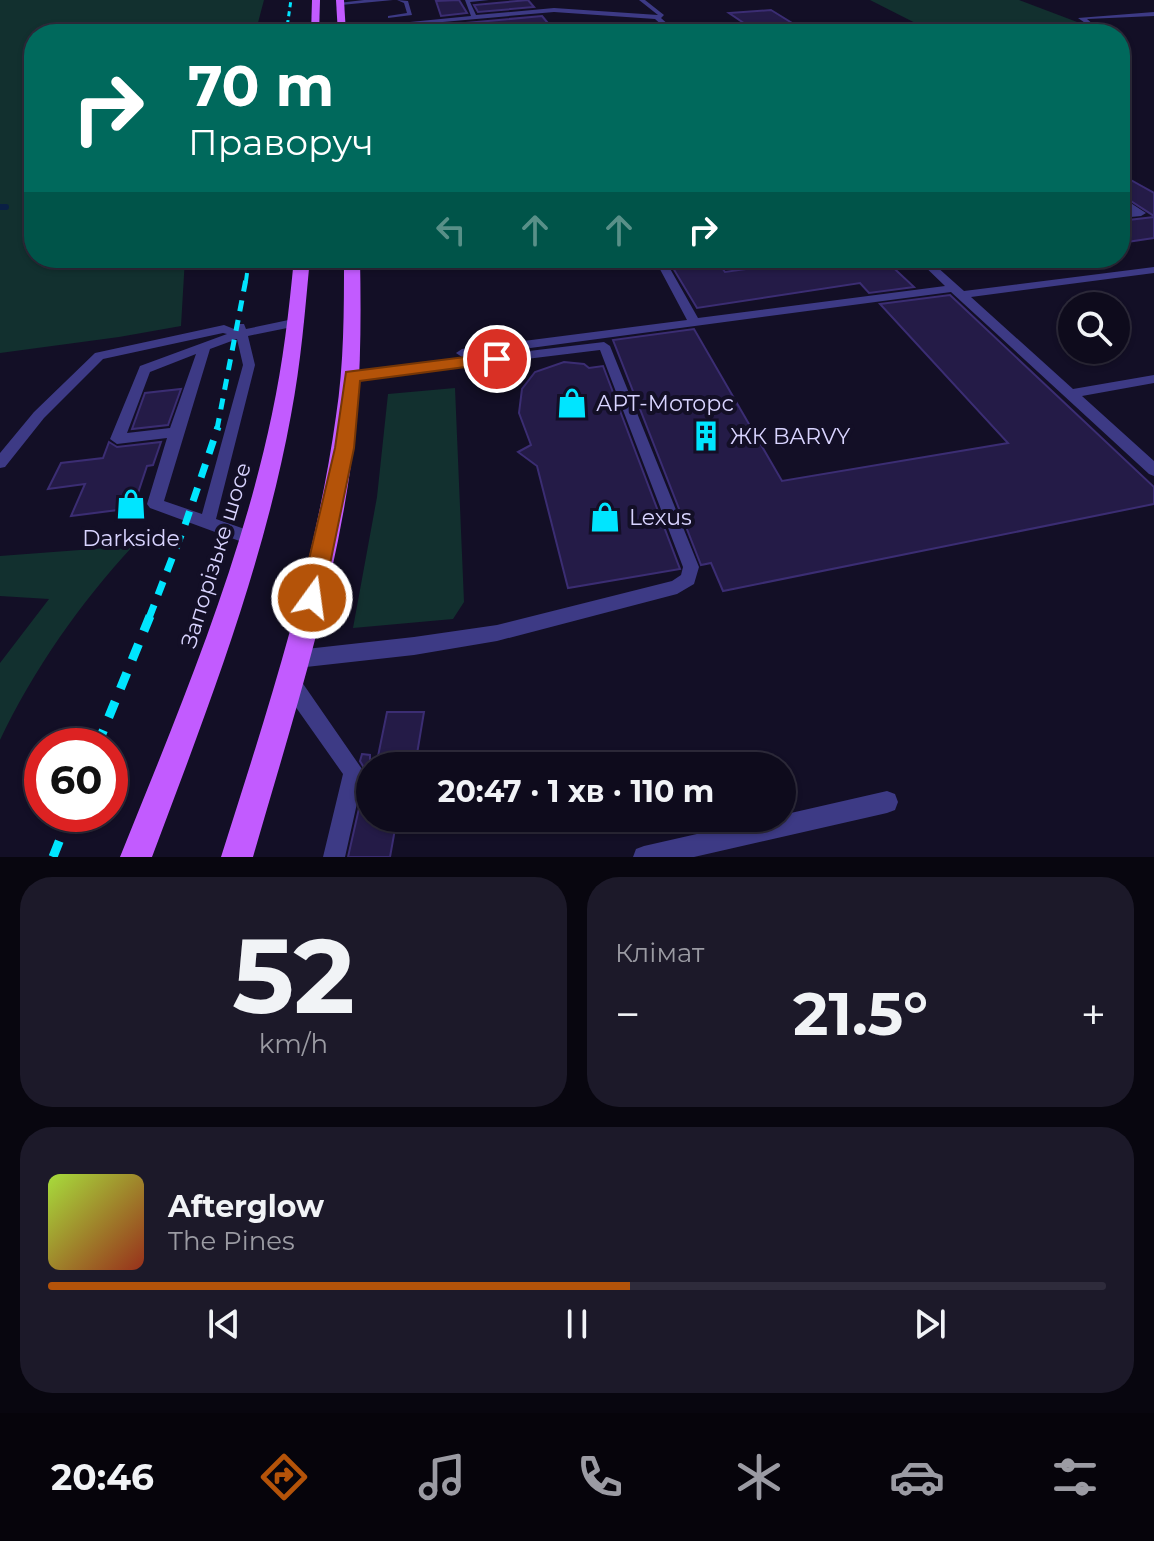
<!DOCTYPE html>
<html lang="uk">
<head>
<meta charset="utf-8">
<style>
	:root { --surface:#0e0b1c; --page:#1c1929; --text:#f1f3f6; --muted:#9b9ba3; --line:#2e2b3b; --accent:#b45309 }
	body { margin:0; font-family:Montserrat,sans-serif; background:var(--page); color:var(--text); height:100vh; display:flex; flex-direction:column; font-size:30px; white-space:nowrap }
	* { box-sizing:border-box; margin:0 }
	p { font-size:26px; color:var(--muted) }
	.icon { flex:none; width:44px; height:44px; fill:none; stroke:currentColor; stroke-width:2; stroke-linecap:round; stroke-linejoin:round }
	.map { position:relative; height:857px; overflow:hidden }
	.details { display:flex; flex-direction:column; gap:20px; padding:20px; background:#08060f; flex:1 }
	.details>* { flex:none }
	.banner { position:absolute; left:24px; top:24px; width:1106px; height:244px; border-radius:32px; box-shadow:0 2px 6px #0004,0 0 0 2px var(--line); background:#00695c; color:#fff; overflow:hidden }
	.tools { position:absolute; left:1058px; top:292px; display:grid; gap:16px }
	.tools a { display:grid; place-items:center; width:72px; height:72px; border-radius:50%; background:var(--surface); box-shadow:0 2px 6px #0004,0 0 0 2px var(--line); font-size:40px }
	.speed { position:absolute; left:24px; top:728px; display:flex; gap:16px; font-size:40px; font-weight:700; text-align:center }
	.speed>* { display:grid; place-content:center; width:104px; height:104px; border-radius:50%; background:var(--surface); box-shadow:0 2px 6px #0004,0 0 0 2px var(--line); line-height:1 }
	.speed .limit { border:12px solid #d22; background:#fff; color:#111 }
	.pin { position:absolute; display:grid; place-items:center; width:68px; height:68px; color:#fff; margin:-34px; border:4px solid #fff; border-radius:50%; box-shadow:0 2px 8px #0007 }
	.me { position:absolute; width:88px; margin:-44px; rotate:14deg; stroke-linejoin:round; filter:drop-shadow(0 0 6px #0008) }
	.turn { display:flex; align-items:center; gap:28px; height:168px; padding:0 32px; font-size:36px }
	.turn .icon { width:104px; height:104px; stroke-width:2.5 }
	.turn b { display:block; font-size:56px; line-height:68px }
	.lanes { display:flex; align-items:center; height:76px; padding:0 32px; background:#0003; justify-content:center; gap:40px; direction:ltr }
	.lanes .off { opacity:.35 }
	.big { font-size:60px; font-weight:700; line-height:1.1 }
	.details .widget { flex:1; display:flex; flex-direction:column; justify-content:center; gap:12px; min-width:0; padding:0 28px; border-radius:32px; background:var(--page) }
	.details .dial { align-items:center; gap:0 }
	.dial b { font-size:104px; line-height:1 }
	.song { display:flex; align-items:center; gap:24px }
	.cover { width:96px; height:96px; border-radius:12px; background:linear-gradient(135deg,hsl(80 70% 55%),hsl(10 70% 35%)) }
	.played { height:8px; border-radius:4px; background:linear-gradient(90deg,var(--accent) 55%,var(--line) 55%) }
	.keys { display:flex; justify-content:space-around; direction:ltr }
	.heat { display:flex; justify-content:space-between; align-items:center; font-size:44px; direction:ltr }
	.details .tiles { flex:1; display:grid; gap:20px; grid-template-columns:1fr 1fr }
	.widget:last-child { grid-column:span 2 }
	.trip { position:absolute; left:356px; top:752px; width:440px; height:80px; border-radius:40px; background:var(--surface); box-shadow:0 2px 6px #0004,0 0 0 2px var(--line); font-weight:700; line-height:80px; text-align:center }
	.tabs { display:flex; height:128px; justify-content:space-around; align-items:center; background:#06040b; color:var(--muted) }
	.tabs .icon { width:56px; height:56px }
	.tabs .on { color:var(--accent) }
	.tabs b { font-size:36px; color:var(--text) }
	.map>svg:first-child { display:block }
</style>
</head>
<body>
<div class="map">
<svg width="1154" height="857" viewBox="0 0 1154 857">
	<rect width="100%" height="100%" fill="#130f26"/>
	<g fill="#12302f">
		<polygon points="0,0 264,0 255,34 34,34 34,258 185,258 181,326 119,337 0,353"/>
		<polygon points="870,0 1019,0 1085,25 1043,30 937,34"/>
		<polygon points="455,388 464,602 453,619 353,628 377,497 388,394"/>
		<path d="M 133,546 C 80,603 34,669 0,740 L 0,663 L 49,599 L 0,596 L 0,556 Z"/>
	</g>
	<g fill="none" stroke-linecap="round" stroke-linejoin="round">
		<polyline stroke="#0a1f44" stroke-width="6" points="0,207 6,207"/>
	</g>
	<g fill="#241b47" stroke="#3b2d73" stroke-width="2">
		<polygon points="459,0 467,13 441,16 436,1"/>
		<polygon points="528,0 534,7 478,12 474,5"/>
		<polygon points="771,10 805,31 760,34 729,13"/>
		<polygon points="542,16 557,34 446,34 444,25"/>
		<polygon points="1120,174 1154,193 1154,216 1120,194"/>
		<polygon points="1154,217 1154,238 1120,243 1120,221"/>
		<polygon points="667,258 715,258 725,272 825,258 883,258 914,287 869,293 860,283 697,308"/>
		<polygon points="950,295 1154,487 1154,504 723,591 711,563 701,565 613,340 694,329 782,481 1008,443 880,304"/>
		<polygon points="564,362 584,364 589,368 603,366 680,569 568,588 537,466 518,452 531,445 519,413 522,389 535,372"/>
		<polygon points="181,389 168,425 132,429 145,393"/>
		<polygon points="109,442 117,447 161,442 153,465 147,466 133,508 71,516 85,484 48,489 61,463 103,458"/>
		<polygon points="387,712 424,712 415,766 376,766"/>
		<polygon points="362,754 370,755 370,818 397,818 390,857 348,857 367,773 360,761"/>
	</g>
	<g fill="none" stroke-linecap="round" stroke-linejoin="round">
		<g fill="#3d3a85" fill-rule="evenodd">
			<polygon points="364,0 393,0 341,5 338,3"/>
			<polygon points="397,0 408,1 412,15 388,18 388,16 407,13 404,3"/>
			<polygon points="465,0 489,0 470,2 476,15 554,8 658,15 639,0 645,0 664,15 661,18 679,34 672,34 655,19 554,12 342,31 339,29 471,16"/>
			<polygon points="1154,12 1154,16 1087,19 1094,25 1091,27 1078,18"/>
			<polygon points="1120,197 1123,198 1146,213 1141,216 1120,218 1120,212 1131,211 1120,204"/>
			<polygon points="654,258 664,258 698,318 945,286 916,258 927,258 964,291 1154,267 1154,273 971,297 1073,389 1154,375 1154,383 1082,396 1154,461 1154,476 1149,474 951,292 462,357 456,353 462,349 687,320"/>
			<path d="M 729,258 L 751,258 C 746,263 734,263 729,258 Z"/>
			<path d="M 298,318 L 304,322 L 302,325 L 248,336 L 255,365 L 216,519 L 259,534 L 261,539 L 259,544 L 253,546 L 150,508 L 147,504 L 167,438 L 117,444 L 110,439 L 140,366 L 227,334 L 223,333 L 103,359 L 44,418 L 5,467 L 0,468 L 0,453 L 34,412 L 95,353 L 224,325 L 234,329 L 236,324 L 244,324 L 246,329 ZM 237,339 L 243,365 L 202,514 L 164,501 L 210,349 ZM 196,354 L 170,428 L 127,433 L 150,372 Z"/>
			<polygon points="604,342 610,346 699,567 694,584 677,594 497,641 414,655 297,668 290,665 288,659 290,653 297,650 414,637 497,625 672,581 681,575 683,567 600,350 352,380 346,376 352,372"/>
			<polygon points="290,673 297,675 364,772 345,857 323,857 343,774 283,689 280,682 283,675"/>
			<polygon points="887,791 895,794 898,802 895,810 887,813 694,857 633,857 636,849 644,846 767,818 782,818 782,815"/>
		</g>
		<g fill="#c25bff" fill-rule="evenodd">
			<polygon points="312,0 320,0 319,34 311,34"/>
			<polygon points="336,0 344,0 346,34 338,34"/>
			<path d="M 294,258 L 310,258 C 305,311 301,363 291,415 C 263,568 206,713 152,857 L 120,857 C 178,713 240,567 272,414 C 283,363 289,311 294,258 Z"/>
			<path d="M 344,258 L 360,258 C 361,309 361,360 357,411 C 344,563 295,711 253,857 L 221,857 C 267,712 315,567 336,416 C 344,364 344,311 344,258 Z"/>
		</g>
		<polyline stroke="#00e5ff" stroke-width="3" stroke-dasharray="5 4" stroke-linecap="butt" points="286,34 291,0"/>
		<polyline stroke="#00e5ff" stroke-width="4" stroke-dasharray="8 7" stroke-linecap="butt" points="246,281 249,258"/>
		<polyline stroke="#00e5ff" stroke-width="5" stroke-dasharray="11 9" stroke-linecap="butt" points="217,429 246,279"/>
		<polyline stroke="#00e5ff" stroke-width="7" stroke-dasharray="14 11" stroke-linecap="butt" points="149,618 185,525 218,427"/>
		<g stroke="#00e5ff" stroke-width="9" stroke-dasharray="17 14" stroke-linecap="butt">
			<polyline points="97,746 150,616"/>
			<polyline points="53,857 70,814"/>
		</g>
	</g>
	<polygon fill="#b45309" stroke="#753606" stroke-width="2" points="497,353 505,359 503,362 360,381 354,448 323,598 320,605 312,608 304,605 300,598 335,448 346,372"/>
	<defs>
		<g id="shop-bare" transform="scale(2.4)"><path d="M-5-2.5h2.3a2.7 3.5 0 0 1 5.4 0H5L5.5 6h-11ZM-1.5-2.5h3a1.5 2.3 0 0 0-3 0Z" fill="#00e5ff" stroke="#130f26" stroke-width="2.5" paint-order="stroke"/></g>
		<g id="building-bare" transform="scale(2.4)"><path d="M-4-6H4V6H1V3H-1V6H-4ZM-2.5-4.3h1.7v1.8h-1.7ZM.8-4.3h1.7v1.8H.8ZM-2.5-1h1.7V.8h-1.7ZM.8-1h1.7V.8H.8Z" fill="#00e5ff" stroke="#130f26" stroke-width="2.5" paint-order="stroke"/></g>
	</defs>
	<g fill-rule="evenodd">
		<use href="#shop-bare" x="572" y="403"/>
		<use href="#building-bare" x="706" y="436"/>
		<use href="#shop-bare" x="131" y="504"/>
		<use href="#shop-bare" x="605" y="517"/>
	</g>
	<g text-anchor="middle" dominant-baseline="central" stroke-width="8" stroke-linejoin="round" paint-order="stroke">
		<g font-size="22" fill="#d9d4ff" stroke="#130f26" text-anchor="start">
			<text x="596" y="403">АРТ-Моторс</text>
			<text x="730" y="436">ЖК BARVY</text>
			<text x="629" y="517">Lexus</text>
			<text x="131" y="538" text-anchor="middle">Darkside</text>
		</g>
		<g font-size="22" fill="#d9d4ff" stroke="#130f26">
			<text transform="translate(216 555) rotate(-73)">Запорізьке шосе</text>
		</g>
	</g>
</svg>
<div class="tools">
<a><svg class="icon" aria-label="search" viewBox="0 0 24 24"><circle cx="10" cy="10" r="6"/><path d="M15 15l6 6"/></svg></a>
</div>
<div class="speed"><div class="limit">60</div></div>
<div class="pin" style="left:497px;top:359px;background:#d93025"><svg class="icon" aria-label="arrive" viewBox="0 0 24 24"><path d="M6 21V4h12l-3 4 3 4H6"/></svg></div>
<svg class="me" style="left:312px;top:598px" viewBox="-20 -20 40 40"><circle r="17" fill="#b45309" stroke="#fff" stroke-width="3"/><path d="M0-11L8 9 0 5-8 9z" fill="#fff"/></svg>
<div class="trip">20:47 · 1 хв · 110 m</div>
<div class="banner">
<div class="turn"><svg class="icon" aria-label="right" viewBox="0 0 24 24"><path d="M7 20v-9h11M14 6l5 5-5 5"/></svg><div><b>70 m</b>Праворуч</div></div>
<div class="lanes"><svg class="icon off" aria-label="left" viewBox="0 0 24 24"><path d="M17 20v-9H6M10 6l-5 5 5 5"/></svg><svg class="icon off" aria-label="ahead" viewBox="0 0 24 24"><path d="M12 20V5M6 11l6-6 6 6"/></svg><svg class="icon off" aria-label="ahead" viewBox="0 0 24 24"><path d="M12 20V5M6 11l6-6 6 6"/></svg><svg class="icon" aria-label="right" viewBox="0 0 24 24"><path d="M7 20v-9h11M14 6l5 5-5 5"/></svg></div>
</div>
</div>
<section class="details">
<div class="tiles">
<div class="widget dial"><b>52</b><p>km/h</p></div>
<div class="widget"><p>Клімат</p>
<div class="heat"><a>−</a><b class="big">21.5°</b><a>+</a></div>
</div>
<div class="widget">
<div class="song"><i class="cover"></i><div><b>Afterglow</b><p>The Pines</p></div></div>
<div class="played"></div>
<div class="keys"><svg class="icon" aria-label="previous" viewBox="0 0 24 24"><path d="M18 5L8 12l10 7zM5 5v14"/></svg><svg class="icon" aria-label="pause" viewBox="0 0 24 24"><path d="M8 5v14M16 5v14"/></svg><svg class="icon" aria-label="next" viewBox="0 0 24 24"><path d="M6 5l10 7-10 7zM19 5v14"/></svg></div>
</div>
</div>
</section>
<nav class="tabs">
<b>20:46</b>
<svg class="icon on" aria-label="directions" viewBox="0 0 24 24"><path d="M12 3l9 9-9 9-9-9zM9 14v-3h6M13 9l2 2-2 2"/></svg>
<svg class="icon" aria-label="music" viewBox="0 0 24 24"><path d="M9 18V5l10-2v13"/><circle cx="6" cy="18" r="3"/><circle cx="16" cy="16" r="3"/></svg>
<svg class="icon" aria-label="phone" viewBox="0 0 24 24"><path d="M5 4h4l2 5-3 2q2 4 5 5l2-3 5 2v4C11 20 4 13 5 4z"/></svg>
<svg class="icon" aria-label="climate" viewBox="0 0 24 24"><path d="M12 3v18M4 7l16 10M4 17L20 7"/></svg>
<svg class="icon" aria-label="car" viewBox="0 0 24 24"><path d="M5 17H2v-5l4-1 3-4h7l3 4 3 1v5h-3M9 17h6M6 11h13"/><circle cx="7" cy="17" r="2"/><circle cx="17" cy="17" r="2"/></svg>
<svg class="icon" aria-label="filters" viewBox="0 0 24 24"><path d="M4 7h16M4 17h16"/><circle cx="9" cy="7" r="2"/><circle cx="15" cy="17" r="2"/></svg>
</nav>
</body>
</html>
